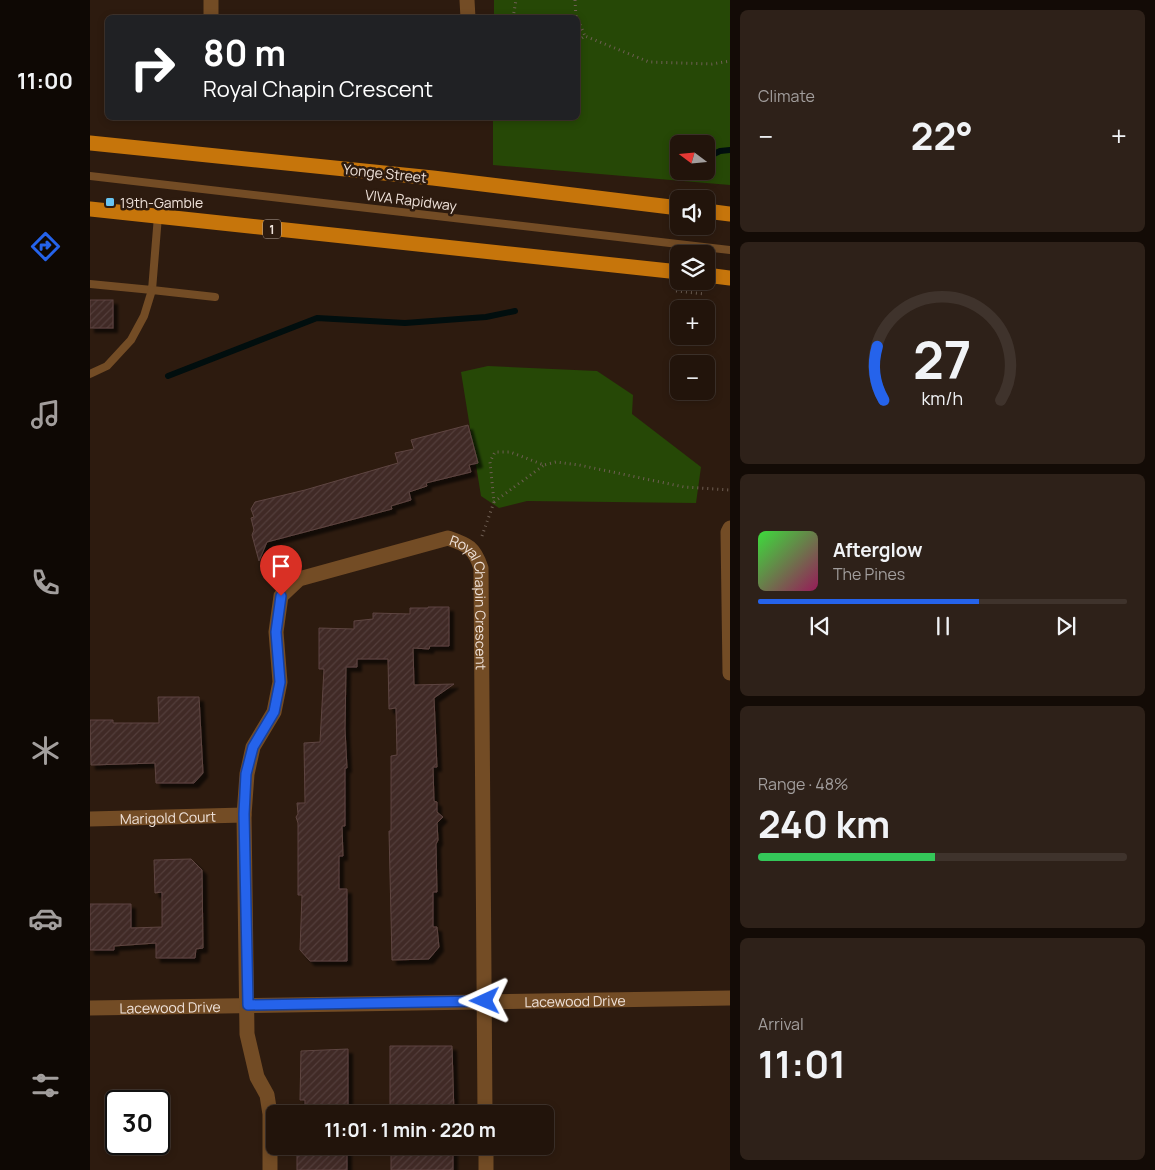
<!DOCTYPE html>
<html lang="en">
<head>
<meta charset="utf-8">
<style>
	:root { --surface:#22140b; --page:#2e2119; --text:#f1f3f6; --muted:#a29e9d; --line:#3f332c; --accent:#2563eb }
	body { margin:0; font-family:Manrope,sans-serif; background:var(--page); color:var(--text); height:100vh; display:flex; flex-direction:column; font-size:19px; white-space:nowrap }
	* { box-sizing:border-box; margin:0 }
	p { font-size:16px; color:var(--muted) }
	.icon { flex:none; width:28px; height:28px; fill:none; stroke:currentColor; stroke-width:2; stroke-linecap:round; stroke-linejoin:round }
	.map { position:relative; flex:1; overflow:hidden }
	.sheet { display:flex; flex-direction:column; gap:10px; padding:10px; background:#130b06; width:425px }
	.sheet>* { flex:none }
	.banner { position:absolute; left:15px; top:15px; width:475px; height:105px; border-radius:8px; box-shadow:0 2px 8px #0003,0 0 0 1px var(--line); background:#202124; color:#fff; overflow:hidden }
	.needle { width:32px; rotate:286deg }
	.buttons { position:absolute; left:580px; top:135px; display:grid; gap:10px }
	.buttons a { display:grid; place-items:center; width:45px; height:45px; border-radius:8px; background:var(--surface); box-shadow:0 2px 8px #0003,0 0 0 1px var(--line); font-size:25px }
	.speed { position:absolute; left:15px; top:1090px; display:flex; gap:10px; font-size:25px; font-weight:700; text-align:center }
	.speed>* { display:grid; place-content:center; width:65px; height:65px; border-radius:50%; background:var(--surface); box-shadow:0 2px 8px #0003,0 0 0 1px var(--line); line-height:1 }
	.speed .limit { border:2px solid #111; border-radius:8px; background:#fff; color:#111 }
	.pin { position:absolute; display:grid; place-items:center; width:42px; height:42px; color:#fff; margin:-51px -21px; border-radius:50% 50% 50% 0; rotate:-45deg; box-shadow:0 0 5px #0007 }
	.pin .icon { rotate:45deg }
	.me { position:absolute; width:55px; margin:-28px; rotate:269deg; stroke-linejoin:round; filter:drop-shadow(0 0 4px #0008) }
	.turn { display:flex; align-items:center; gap:18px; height:105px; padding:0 15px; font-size:22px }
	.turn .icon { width:65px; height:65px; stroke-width:2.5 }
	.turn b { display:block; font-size:35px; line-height:42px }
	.big { font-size:38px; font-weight:700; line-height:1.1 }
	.sheet .widget { flex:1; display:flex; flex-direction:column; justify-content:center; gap:8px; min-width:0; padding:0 18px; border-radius:8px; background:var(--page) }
	.sheet .dial { align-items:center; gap:0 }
	.dial svg { height:130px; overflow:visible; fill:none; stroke:var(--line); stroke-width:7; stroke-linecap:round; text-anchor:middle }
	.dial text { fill:var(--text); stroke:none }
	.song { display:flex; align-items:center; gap:15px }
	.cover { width:60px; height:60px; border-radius:8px; background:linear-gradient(135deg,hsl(120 70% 55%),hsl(330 70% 35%)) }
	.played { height:5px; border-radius:2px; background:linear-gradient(90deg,var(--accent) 60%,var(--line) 60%) }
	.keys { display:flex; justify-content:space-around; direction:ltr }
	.heat { display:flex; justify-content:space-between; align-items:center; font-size:28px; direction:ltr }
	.charge { height:8px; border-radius:4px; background:linear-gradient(90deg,#34c759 48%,var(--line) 0) }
	.trip { position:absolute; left:176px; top:1105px; width:288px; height:50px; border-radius:8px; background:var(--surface); box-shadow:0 2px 8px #0003,0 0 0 1px var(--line); font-weight:700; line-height:50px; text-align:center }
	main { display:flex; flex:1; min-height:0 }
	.tabs { display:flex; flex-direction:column; width:90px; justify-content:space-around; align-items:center; background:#0e0804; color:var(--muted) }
	.tabs .icon { width:35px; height:35px }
	.tabs .selected { color:var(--accent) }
	.tabs b { font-size:22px; color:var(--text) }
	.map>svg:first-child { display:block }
</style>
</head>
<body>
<main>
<nav class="tabs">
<b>11:00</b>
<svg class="icon selected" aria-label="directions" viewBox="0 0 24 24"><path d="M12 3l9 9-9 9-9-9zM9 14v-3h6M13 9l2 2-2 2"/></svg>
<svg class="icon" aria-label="music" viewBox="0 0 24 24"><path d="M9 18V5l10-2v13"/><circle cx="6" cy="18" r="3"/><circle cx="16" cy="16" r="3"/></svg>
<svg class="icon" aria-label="phone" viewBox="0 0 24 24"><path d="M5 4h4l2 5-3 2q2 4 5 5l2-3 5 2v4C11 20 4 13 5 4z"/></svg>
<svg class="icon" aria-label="climate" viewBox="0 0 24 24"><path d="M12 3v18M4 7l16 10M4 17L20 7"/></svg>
<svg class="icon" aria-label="car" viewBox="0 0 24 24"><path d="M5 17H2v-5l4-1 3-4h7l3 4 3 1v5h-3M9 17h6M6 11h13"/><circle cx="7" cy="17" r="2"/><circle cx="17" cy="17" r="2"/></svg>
<svg class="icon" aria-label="filters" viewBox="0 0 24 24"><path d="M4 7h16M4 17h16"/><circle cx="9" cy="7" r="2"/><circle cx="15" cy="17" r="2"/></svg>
</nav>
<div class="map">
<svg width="640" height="1170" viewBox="0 0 640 1170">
	<defs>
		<pattern id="building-hatch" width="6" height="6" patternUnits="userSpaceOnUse" patternTransform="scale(1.25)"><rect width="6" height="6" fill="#402926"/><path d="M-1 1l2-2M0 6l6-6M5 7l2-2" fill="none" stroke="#533e3b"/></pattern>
		<filter id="shadow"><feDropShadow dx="4.5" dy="4.5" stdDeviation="1" flood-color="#0009"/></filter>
	</defs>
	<rect width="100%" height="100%" fill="#2d1b0f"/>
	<g fill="#264806" fill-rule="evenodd">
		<path d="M 404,0 L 640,0 L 640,185 L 403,165 L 403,118 L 488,118 L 488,18 L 404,17 ZM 589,144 L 616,144 L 616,171 L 589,171 Z"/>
		<polygon points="398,366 507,371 543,395 542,414 611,467 606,503 437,501 409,508 391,496 371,372"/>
	</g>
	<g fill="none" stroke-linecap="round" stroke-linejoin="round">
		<g stroke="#010e0e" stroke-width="6">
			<polyline points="616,158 630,151 640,150"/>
			<polyline points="78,376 227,318 315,323 396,317 425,311"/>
		</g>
	</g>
	<g fill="url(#building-hatch)" stroke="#5e4541" filter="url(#shadow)">
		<rect x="0" y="300" width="23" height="28"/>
		<polygon points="378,425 388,463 379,465 381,472 336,483 337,486 319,492 321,500 301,506 302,509 177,542 169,561 162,535 164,530 161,518 164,517 161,509 165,502 215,490 308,463 305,453 324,449 321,440"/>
		<polygon points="338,607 359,607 359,646 340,646 339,649 323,648 324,685 364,684 344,698 347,767 343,767 344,801 347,802 347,812 353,817 347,823 348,840 346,844 347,892 343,892 343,927 347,927 349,947 339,959 302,960 299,831 301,831 301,756 307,755 306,708 299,709 298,659 267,659 267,667 256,667 255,729 257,768 255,768 255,826 252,826 253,856 249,856 249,889 257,889 257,961 220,961 210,950 212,895 208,895 208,823 206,817 208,814 207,803 215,803 214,743 230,742 234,669 229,669 229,628 264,629 264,621 283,619 283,613 320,614 320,608 338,608"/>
		<polygon points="68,697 109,697 113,773 104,783 66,783 65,763 1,765 0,720 23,720 23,723 69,723"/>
		<polygon points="101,859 112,870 113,948 106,949 105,958 66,958 66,943 24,946 24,950 0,950 0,904 41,904 41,928 72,927 72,892 65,893 64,860"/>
		<polygon points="300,1046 362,1046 364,1114 300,1114"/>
		<polygon points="258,1049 258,1114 215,1114 215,1100 210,1100 211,1051"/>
		<rect x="207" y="1146" width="50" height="24"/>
		<rect x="301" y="1146" width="62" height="24"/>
	</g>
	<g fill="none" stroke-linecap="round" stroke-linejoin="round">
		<g stroke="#6f5f54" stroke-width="3" stroke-dasharray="1 4" stroke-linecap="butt">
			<polyline points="485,0 486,18"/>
			<polyline points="423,18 426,0"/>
			<polyline points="488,20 495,36"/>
			<polyline points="488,41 495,36 559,62 622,64 640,61"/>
			<polyline points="586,291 615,294"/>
			<polyline points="404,502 454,465"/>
			<polyline points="392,536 404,502 400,462 405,452 420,452 454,465 466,462 489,465 594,487 640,490"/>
		</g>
		<g stroke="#734c25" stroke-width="8">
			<polyline points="0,176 640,250"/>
			<polyline points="0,284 62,290 68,216"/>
			<polyline points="0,374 17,366 41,340 54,316 62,290 125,297"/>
		</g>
		<g stroke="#734c25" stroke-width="15">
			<polyline points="121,0 121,18"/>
			<polyline points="377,0 378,18"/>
			<polyline points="640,528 638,532 640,673"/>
			<path id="s1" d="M 0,819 L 154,815"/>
			<path id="s2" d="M 0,1008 L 640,998"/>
			<polyline points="396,1146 396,1170"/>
			<path id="s3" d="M 180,1170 L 180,1114 L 177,1095 L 167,1077 L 157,1034 L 154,815 L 157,774 L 163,747 L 184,712 L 190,682 L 186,632 L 191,596 L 209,579 L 358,538 C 378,545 384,547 391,568 L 395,1114"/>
		</g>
		<g stroke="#c6750b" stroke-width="15">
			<polyline points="0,143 343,178 589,208"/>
			<polyline points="0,209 589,272"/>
			<polyline points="616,211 640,214"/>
			<polyline points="616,275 640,278"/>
		</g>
	</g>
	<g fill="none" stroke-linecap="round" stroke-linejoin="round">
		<g stroke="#184099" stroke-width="12">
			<polyline id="route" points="191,596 186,632 190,682 184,712 163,747 156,774 154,814 158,1005 395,1001"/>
		</g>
		<use href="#route" stroke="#2563eb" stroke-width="9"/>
	</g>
	<rect fill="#69c4f1" stroke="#2d1b0f" stroke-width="2" x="15" y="197" width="10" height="10" rx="2.5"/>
	<g text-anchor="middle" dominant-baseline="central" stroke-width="5" stroke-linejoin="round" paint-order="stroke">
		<rect fill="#2d1b0f" stroke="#b5a69d" stroke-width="1" x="173" y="219.5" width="18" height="19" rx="4"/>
		<g font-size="12" font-weight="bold" fill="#efe2da">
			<text x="182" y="229">1</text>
		</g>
		<g font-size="14" fill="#efe2da" stroke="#2d1b0f">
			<text transform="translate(295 173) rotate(6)">Yonge Street</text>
			<text transform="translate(321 200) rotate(7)">VIVA Rapidway</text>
			<text stroke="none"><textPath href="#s3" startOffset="841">Royal Chapin Crescent</textPath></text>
			<text stroke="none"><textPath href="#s1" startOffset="78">Marigold Court</textPath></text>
			<text stroke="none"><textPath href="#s2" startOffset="485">Lacewood Drive</textPath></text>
			<text stroke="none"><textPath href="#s2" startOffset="80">Lacewood Drive</textPath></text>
		</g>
		<g font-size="14" fill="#efe2da" stroke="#2d1b0f" text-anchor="start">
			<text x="30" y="202">19th-Gamble</text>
		</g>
	</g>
</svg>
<div class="buttons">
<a><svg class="needle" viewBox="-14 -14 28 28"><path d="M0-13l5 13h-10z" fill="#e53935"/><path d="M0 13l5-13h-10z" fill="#a29e9d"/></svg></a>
<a><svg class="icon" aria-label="sound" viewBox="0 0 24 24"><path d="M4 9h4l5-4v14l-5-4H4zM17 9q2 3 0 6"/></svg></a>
<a><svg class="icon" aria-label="layers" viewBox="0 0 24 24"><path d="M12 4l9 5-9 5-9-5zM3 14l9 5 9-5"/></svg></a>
<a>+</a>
<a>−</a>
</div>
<div class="speed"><div class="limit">30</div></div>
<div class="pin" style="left:191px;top:596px;background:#d93025"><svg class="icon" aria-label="arrive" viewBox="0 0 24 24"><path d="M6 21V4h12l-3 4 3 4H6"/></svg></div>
<svg class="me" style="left:395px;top:1001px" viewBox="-20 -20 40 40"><path d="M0-17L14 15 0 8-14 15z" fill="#2563eb" stroke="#fff" stroke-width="4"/></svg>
<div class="trip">11:01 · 1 min · 220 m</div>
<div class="banner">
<div class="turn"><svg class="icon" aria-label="right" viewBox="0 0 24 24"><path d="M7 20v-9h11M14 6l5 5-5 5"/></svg><div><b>80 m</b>Royal Chapin Crescent</div></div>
</div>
</div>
<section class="sheet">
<div class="widget"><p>Climate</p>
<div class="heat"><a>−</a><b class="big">22°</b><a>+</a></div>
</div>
<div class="widget dial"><svg viewBox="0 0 100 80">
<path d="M14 69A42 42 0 1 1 86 69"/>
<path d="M14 69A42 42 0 0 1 10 36" stroke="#2563eb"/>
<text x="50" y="56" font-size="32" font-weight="700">27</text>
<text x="50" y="72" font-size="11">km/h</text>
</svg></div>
<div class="widget">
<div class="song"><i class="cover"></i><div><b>Afterglow</b><p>The Pines</p></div></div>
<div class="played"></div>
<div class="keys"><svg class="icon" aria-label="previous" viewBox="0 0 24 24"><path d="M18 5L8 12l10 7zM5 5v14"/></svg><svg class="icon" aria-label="pause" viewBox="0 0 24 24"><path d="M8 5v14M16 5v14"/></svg><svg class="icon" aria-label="next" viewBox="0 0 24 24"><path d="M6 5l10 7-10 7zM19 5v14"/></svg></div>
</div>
<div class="widget"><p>Range · 48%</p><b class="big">240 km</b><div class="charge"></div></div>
<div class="widget"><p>Arrival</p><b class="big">11:01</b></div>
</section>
</main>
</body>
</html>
